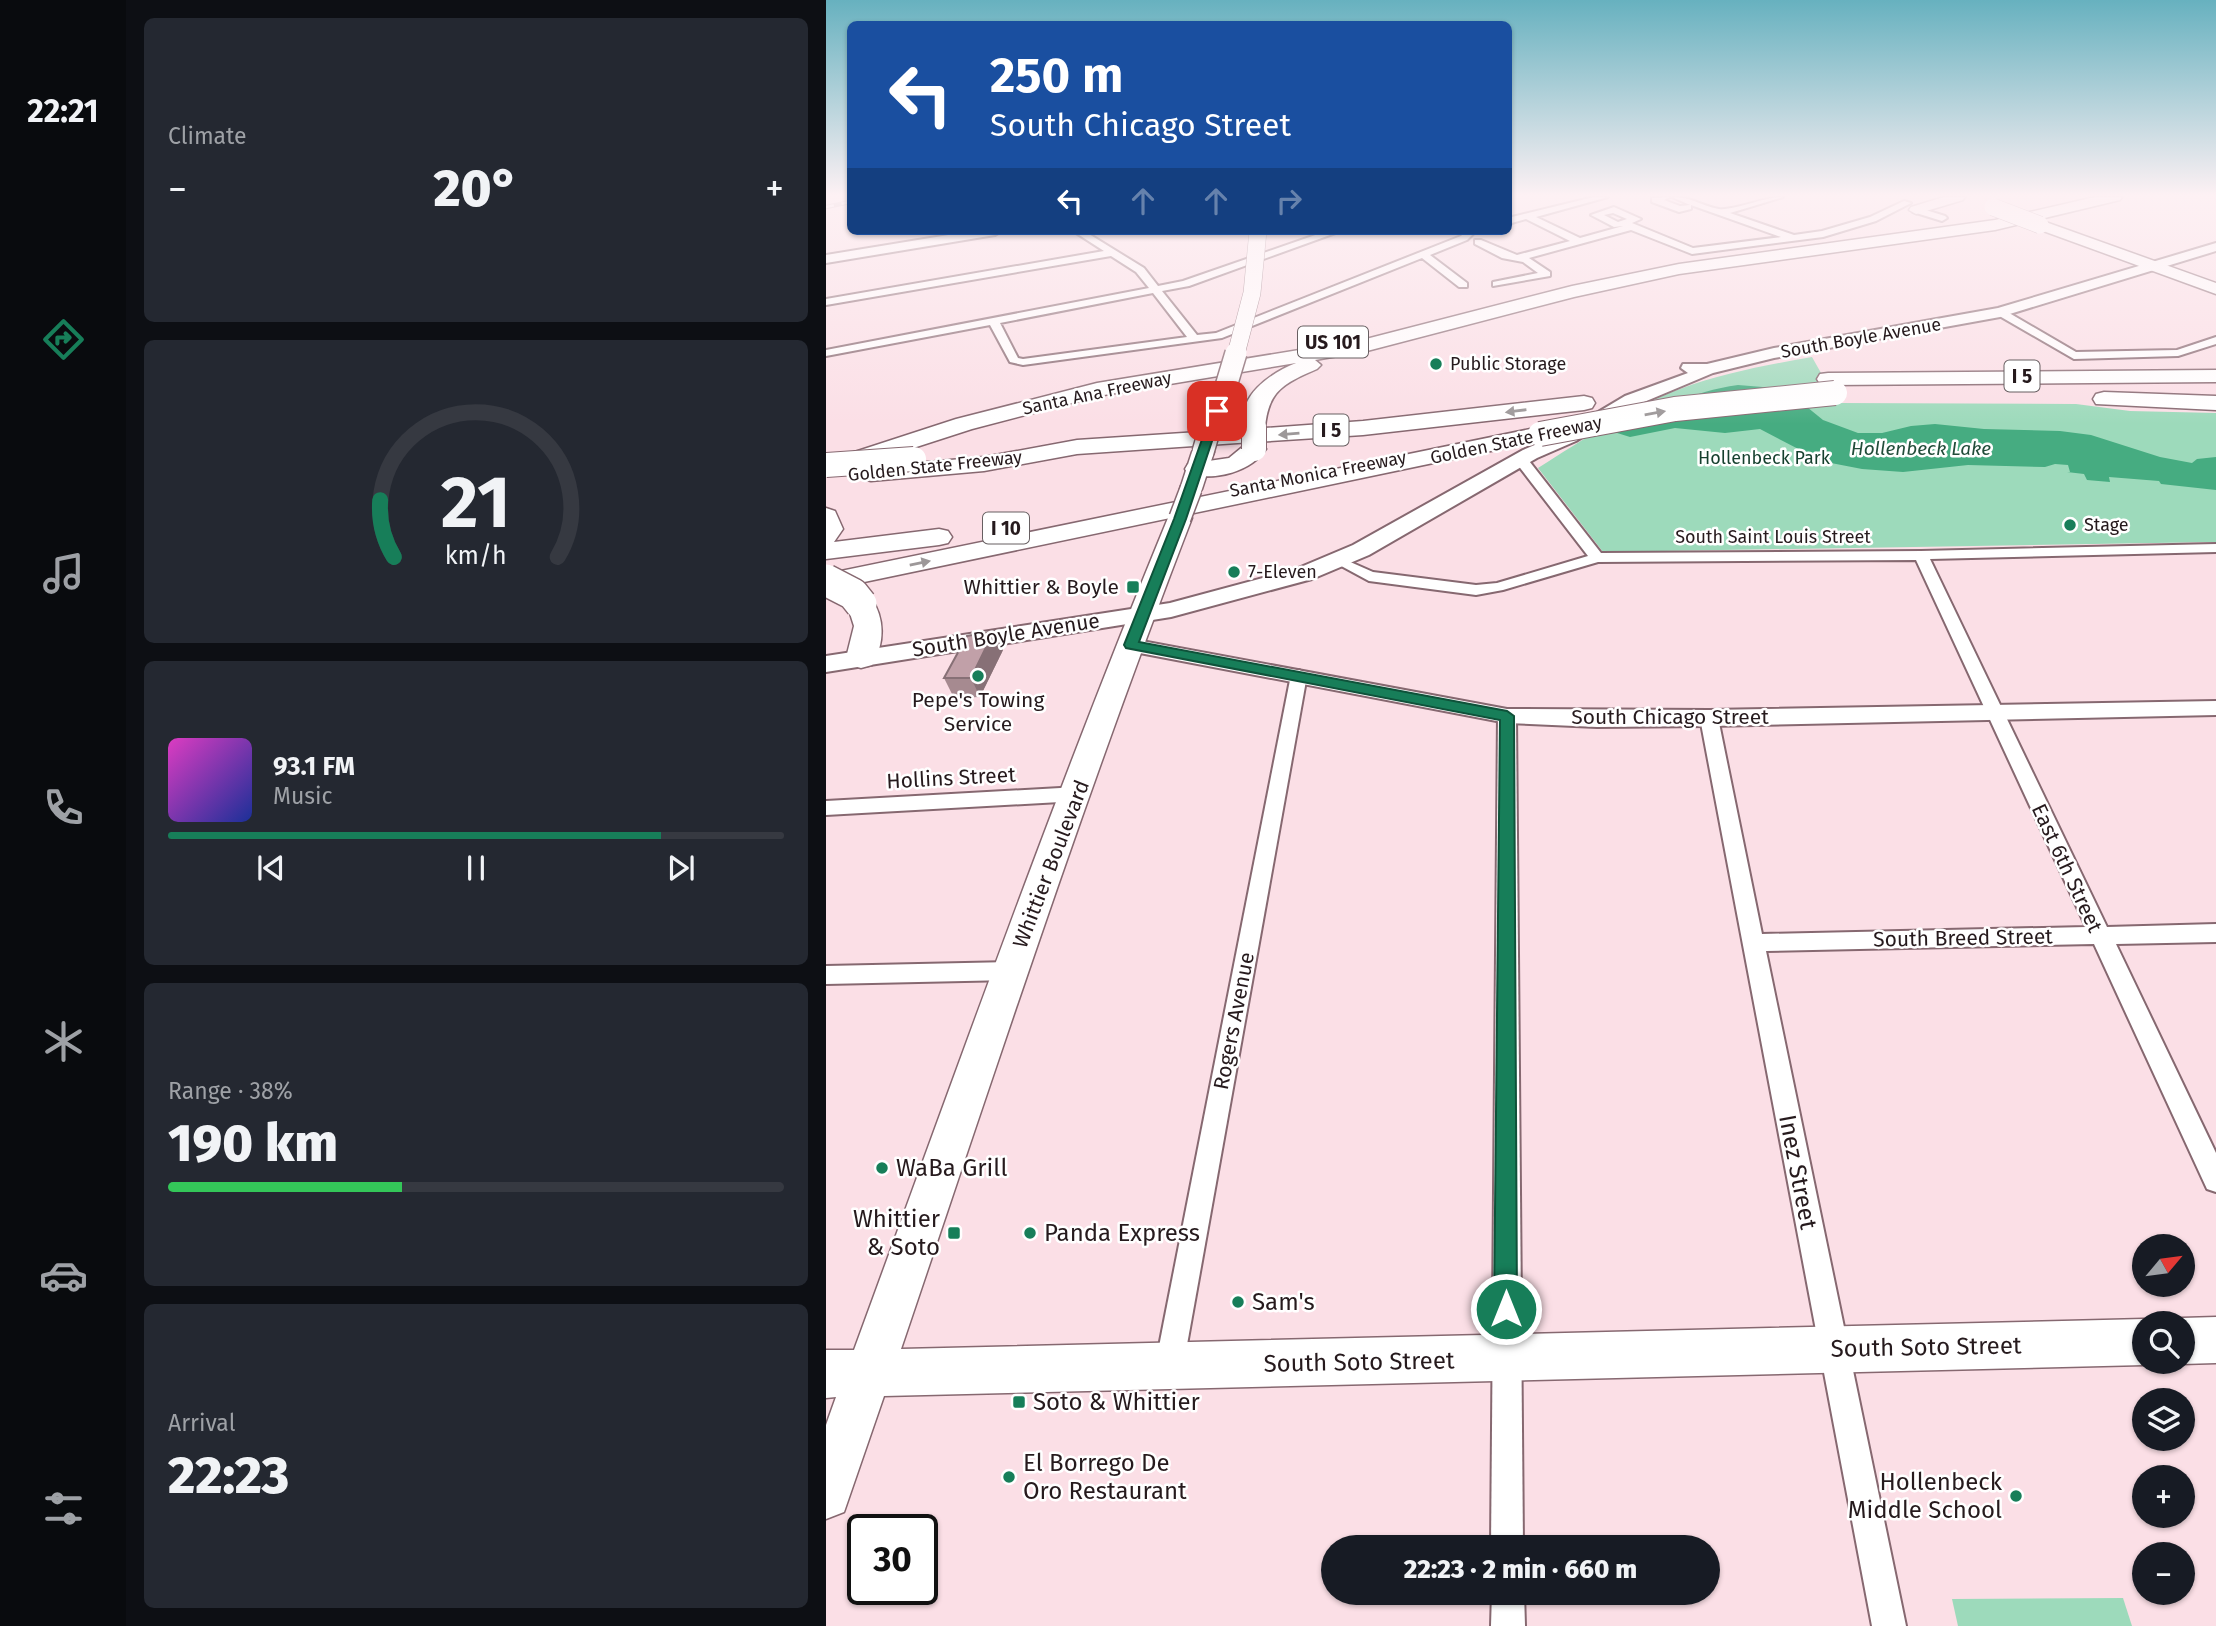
<!DOCTYPE html>
<html lang="en">
<head>
<meta charset="utf-8">
<style>
	:root { --surface:#171b24; --page:#242831; --text:#f1f3f6; --muted:#9ea1a6; --line:#363941; --accent:#177e59 }
	body { margin:0; font-family:"Fira Sans",sans-serif; background:var(--page); color:var(--text); height:100vh; display:flex; flex-direction:column; font-size:26px; white-space:nowrap }
	* { box-sizing:border-box; margin:0 }
	p { font-size:23px; color:var(--muted) }
	.icon { flex:none; width:38px; height:38px; fill:none; stroke:currentColor; stroke-width:2; stroke-linecap:round; stroke-linejoin:round }
	.map { position:relative; flex:1; overflow:hidden }
	.sheet { display:flex; flex-direction:column; gap:18px; padding:18px; background:#0d0f14; width:700px }
	.sheet>* { flex:none }
	.banner { position:absolute; left:21px; top:21px; width:665px; height:214px; border-radius:10px; box-shadow:0 2px 5px #0004; background:#1a4fa0; color:#fff; overflow:hidden }
	.needle { width:46px; rotate:61deg }
	.buttons { position:absolute; left:1306px; top:1234px; display:grid; gap:14px }
	.buttons a { display:grid; place-items:center; width:63px; height:63px; border-radius:50%; background:var(--surface); box-shadow:0 2px 5px #0004; font-size:35px }
	.speed { position:absolute; left:21px; top:1514px; display:flex; gap:14px; font-size:35px; font-weight:700; text-align:center }
	.speed>* { display:grid; place-content:center; width:91px; height:91px; border-radius:50%; background:var(--surface); box-shadow:0 2px 5px #0004; line-height:1 }
	.speed .limit { border:4px solid #111; border-radius:10px; background:#fff; color:#111 }
	.pin { position:absolute; display:grid; place-items:center; width:60px; height:60px; color:#fff; margin:-30px; border-radius:14px; box-shadow:0 4px 10px #0006 }
	.me { position:absolute; width:77px; margin:-38px; rotate:0deg; stroke-linejoin:round; filter:drop-shadow(0 0 5px #0008) }
	.turn { display:flex; align-items:center; gap:24px; height:147px; padding:0 28px; font-size:32px }
	.turn .icon { width:91px; height:91px; stroke-width:2.5 }
	.turn b { display:block; font-size:49px; line-height:60px }
	.lanes { display:flex; align-items:center; height:66px; padding:0 28px; background:#0003; justify-content:center; gap:35px; direction:ltr }
	.lanes .off { opacity:.35 }
	.big { font-size:52px; font-weight:800; line-height:1.1 }
	.sheet .tile { flex:1; display:flex; flex-direction:column; justify-content:center; gap:10px; min-width:0; padding:0 24px; border-radius:10px; background:var(--page) }
	.sheet .dial { align-items:center; gap:0 }
	.dial svg { height:182px; overflow:visible; fill:none; stroke:var(--line); stroke-width:7; stroke-linecap:round; text-anchor:middle }
	.dial text { fill:var(--text); stroke:none }
	.song { display:flex; align-items:center; gap:21px }
	.cover { width:84px; height:84px; border-radius:10px; background:linear-gradient(135deg,hsl(310 70% 55%),hsl(230 70% 35%)) }
	.played { height:7px; border-radius:4px; background:linear-gradient(90deg,var(--accent) 80%,var(--line) 80%) }
	.keys { display:flex; justify-content:space-around; direction:ltr }
	.heat { display:flex; justify-content:space-between; align-items:center; font-size:38px; direction:ltr }
	.charge { height:10px; border-radius:5px; background:linear-gradient(90deg,#34c759 38%,var(--line) 0) }
	.trip { position:absolute; left:495px; top:1535px; width:399px; height:70px; border-radius:35px; background:var(--surface); box-shadow:0 2px 5px #0004; font-weight:800; line-height:70px; text-align:center }
	main { display:flex; flex:1; min-height:0 }
	.tabs { display:flex; flex-direction:column; width:126px; justify-content:space-around; align-items:center; background:#090b0e; color:var(--muted) }
	.tabs .icon { width:49px; height:49px }
	.tabs .selected { color:var(--accent) }
	.tabs b { font-size:32px; color:var(--text) }
	.map>svg:first-child { display:block }
</style>
</head>
<body>
<main>
<nav class="tabs">
<b>22:21</b>
<svg class="icon selected" aria-label="directions" viewBox="0 0 24 24"><path d="M12 3l9 9-9 9-9-9zM9 14v-3h6M13 9l2 2-2 2"/></svg>
<svg class="icon" aria-label="music" viewBox="0 0 24 24"><path d="M9 18V5l10-2v13"/><circle cx="6" cy="18" r="3"/><circle cx="16" cy="16" r="3"/></svg>
<svg class="icon" aria-label="phone" viewBox="0 0 24 24"><path d="M5 4h4l2 5-3 2q2 4 5 5l2-3 5 2v4C11 20 4 13 5 4z"/></svg>
<svg class="icon" aria-label="climate" viewBox="0 0 24 24"><path d="M12 3v18M4 7l16 10M4 17L20 7"/></svg>
<svg class="icon" aria-label="car" viewBox="0 0 24 24"><path d="M5 17H2v-5l4-1 3-4h7l3 4 3 1v5h-3M9 17h6M6 11h13"/><circle cx="7" cy="17" r="2"/><circle cx="17" cy="17" r="2"/></svg>
<svg class="icon" aria-label="filters" viewBox="0 0 24 24"><path d="M4 7h16M4 17h16"/><circle cx="9" cy="7" r="2"/><circle cx="15" cy="17" r="2"/></svg>
</nav>
<section class="sheet">
<div class="tile"><p>Climate</p>
<div class="heat"><a>−</a><b class="big">20°</b><a>+</a></div>
</div>
<div class="tile dial"><svg viewBox="0 0 100 80">
<path d="M14 69A42 42 0 1 1 86 69"/>
<path d="M14 69A42 42 0 0 1 8 44" stroke="#177e59"/>
<text x="50" y="56" font-size="32" font-weight="700">21</text>
<text x="50" y="72" font-size="11">km/h</text>
</svg></div>
<div class="tile">
<div class="song"><i class="cover"></i><div><b>93.1 FM</b><p>Music</p></div></div>
<div class="played"></div>
<div class="keys"><svg class="icon" aria-label="previous" viewBox="0 0 24 24"><path d="M18 5L8 12l10 7zM5 5v14"/></svg><svg class="icon" aria-label="pause" viewBox="0 0 24 24"><path d="M8 5v14M16 5v14"/></svg><svg class="icon" aria-label="next" viewBox="0 0 24 24"><path d="M6 5l10 7-10 7zM19 5v14"/></svg></div>
</div>
<div class="tile"><p>Range · 38%</p><b class="big">190 km</b><div class="charge"></div></div>
<div class="tile"><p>Arrival</p><b class="big">22:23</b></div>
</section>
<div class="map">
<svg width="1390" height="1626" viewBox="0 0 1390 1626">
	<rect width="100%" height="100%" fill="#fbdfe6"/>
	<g fill="#9ddabb">
		<path d="M 986,357 L 1012,403 L 1250,404 L 1304,411 L 1390,413 L 1390,542 L 777,552 L 712,468 C 757,440 804,407 854,389 C 897,373 941,365 986,357 Z"/>
		<polygon points="1297,1598 1306,1626 1132,1626 1126,1599"/>
	</g>
	<path fill="#46ac81" d="M 912,385 L 949,388 L 965,394 L 997,420 L 1032,433 L 1056,433 L 1085,426 L 1109,424 L 1158,429 L 1234,431 L 1265,435 L 1334,457 L 1366,463 L 1371,459 L 1390,457 L 1390,490 L 1335,484 L 1333,481 L 1283,477 L 1284,482 L 1261,480 L 1258,474 L 1241,472 L 1244,472 L 1242,465 L 1229,464 L 1219,467 L 1142,465 L 1077,472 L 1036,469 L 1005,463 L 982,454 L 934,429 L 899,433 L 849,428 L 804,437 L 788,432 C 829,412 866,391 912,385 Z"/>
	<g fill="none" stroke-linecap="round" stroke-linejoin="round">
		<g stroke="#866870" stroke-width="4">
			<g id="minor">
				<path d="M 768,197 L 782,197 L 710,217 L 754,238 L 797,226 L 788,227 L 765,215 L 788,207 L 815,219 L 806,223 L 867,248 L 955,237 L 865,205 L 865,209 L 853,212 L 826,202 L 826,198 L 844,197 L 838,200 L 854,206 L 864,205 L 846,197 C 863,196 876,206 893,209 C 908,211 938,197 957,197 L 904,213 L 968,235 L 996,231 L 1044,217 L 1078,201 L 1085,203 L 1050,221 L 997,237 L 866,254 L 805,230 L 703,258 L 724,272 L 724,276 L 667,286 L 667,282 L 712,273 L 697,262 L 676,258 L 649,244 L 649,240 L 655,240 L 691,255 L 744,241 L 700,219 L 682,224 L 682,218 ZM 787,213 L 801,219 L 792,222 L 778,215 Z"/>
				<polygon points="1090,207 1119,216 1121,218 1116,221 1087,212 1087,208"/>
				<path d="M 247,231 L 258,231 L 318,268 L 332,286 L 357,281 L 501,231 L 515,231 L 363,286 L 336,291 L 371,335 L 390,333 L 635,236 L 640,231 L 650,231 L 641,240 L 604,255 L 641,283 L 641,287 L 633,287 L 596,258 L 396,338 L 197,365 L 184,362 L 164,325 L 0,356 L 0,350 L 323,288 L 310,272 L 285,256 L 0,305 L 0,299 L 278,251 ZM 327,293 L 361,337 L 197,359 L 192,358 L 174,323 Z"/>
				<polygon points="1170,310 1178,310 1250,352 1351,350 1390,337 1390,344 1352,356 1248,359 1170,314"/>
				<polygon points="695,456 700,457 775,553 1095,551 1390,544 1390,552 1104,559 1281,927 1390,924 1390,942 1290,944 1390,1153 1390,1192 1381,1189 1268,944 940,951 1080,1626 1046,1626 874,718 883,712 892,718 936,934 1260,927 1090,560 772,562 677,590 650,595 543,581 506,561 513,557 547,572 650,585 671,583 762,556 688,460"/>
				<polygon points="473,670 481,675 357,1367 353,1377 343,1381 333,1377 329,1367 465,675"/>
				<polygon points="681,710 690,716 697,1547 665,1547 672,716"/>
				<polygon points="252,787 259,789 261,794 259,799 252,801 0,815 0,801"/>
				<polygon points="185,962 193,965 196,971 193,977 185,980 0,984 0,966"/>
				<polygon points="666,1592 698,1592 699,1626 665,1626"/>
			</g>
		</g>
		<g stroke="#866870" stroke-width="4">
			<g id="tertiary">
				<polygon points="147,231 175,231 169,235 0,263 0,255"/>
				<polygon points="305,639 681,709 883,710 1390,701 1390,715 883,726 771,727 681,723 298,650 295,645 298,640"/>
			</g>
		</g>
		<g stroke="#866870" stroke-width="4">
			<polygon id="secondary" points="1390,243 1390,251 1174,317 948,358 887,373 799,410 750,441 711,458 543,555 486,579 345,617 0,672 0,656 344,603 470,569 527,545 697,450 737,433 799,396 862,373 855,368 857,364 881,364 948,348 1172,308"/>
		</g>
		<g stroke="#866870" stroke-width="3">
			<g id="primary">
				<polygon points="1118,197 1139,197 1137,200 1090,214 1083,210 1085,207"/>
				<polygon points="1214,220 1390,283 1390,294 1209,228 1206,225"/>
				<polygon points="398,387 405,389 408,393 394,428 391,432 377,432 374,428 388,393 391,389"/>
				<polygon points="377,446 385,447 388,452 376,489 373,494 357,494 354,489 366,452 369,447"/>
				<path d="M 354,511 L 362,513 L 366,518 C 260,792 169,1071 75,1349 L 1318,1319 L 1328,1323 L 1318,1323 L 1318,1362 L 1327,1362 L 1318,1365 L 58,1396 L 18,1512 L 0,1519 L 0,1425 L 10,1397 L 0,1398 L 0,1350 L 28,1350 C 130,1072 229,792 342,518 L 346,513 Z"/>
				<polygon points="1390,1317 1390,1363 1356,1364 1350,1362 1356,1362 1356,1323 1344,1323 1356,1318"/>
			</g>
		</g>
		<g stroke="#866870" stroke-width="3">
			<g id="motorway">
				<path d="M 1269,197 L 1296,197 L 1294,200 L 1169,230 L 853,274 L 748,297 L 541,351 L 489,360 L 495,365 L 491,369 C 459,383 442,390 439,428 L 537,421 L 758,396 L 766,398 L 769,403 L 766,408 L 758,410 L 537,435 L 429,442 L 436,444 L 440,449 C 425,472 389,481 362,474 L 359,469 L 362,464 L 403,458 L 420,444 L 426,442 L 251,454 L 158,471 L 45,481 L 36,479 L 33,474 L 36,469 L 45,467 L 158,457 L 251,440 L 418,429 C 411,396 443,374 470,363 L 272,396 L 146,429 L 13,472 L 4,470 L 1,465 L 4,460 L 130,419 L 271,383 L 540,339 L 746,286 L 853,264 L 1169,220 Z"/>
				<polygon points="1390,370 1390,382 1002,385 994,384 991,379 994,374 1002,373"/>
				<polygon points="1278,392 1390,396 1390,410 1270,404 1267,399 1270,394"/>
				<polygon points="714,427 722,429 726,434 722,439 0,590 0,574"/>
				<polygon points="0,508 9,511 17,529 8,542 113,529 122,531 126,537 122,543 113,545 0,559"/>
				<path d="M 35,595 L 45,598 C 59,618 59,644 46,665 L 35,668 L 24,665 L 20,658 L 28,626 L 21,604 L 25,598 Z"/>
			</g>
		</g>
		<use href="#minor" fill="#fff" fill-rule="evenodd"/>
		<use href="#tertiary" fill="#fff" fill-rule="evenodd"/>
		<use href="#secondary" fill="#fff" fill-rule="evenodd"/>
		<use href="#primary" fill="#fff" fill-rule="evenodd"/>
		<use href="#motorway" fill="#fff" fill-rule="evenodd"/>
		<g stroke="#9b868b" stroke-width="4.5">
			<polyline id="rail" points="0,207 24,202"/>
		</g>
		<use href="#rail" stroke="#fff" stroke-width="2.5" stroke-dasharray="8" stroke-linecap="butt"/>
		<g stroke="#866870" stroke-width="18" stroke-linecap="butt">
			<g id="primary-bridge-far1">
				<polyline points="1167,207 1214,225"/>
				<polyline points="410,354 426,293 432,231"/>
			</g>
		</g>
		<g stroke="#866870" stroke-width="24" stroke-linecap="butt">
			<g id="primary-bridge">
				<polyline points="398,393 410,353"/>
				<polyline points="377,452 384,428"/>
				<polyline points="354,518 365,489"/>
			</g>
		</g>
		<g stroke="#866870" stroke-width="26" stroke-linecap="butt">
			<g id="motorway-bridge-far1">
				<polyline points="428,427 428,449"/>
				<polyline points="714,434 849,409 1009,393"/>
				<polyline points="0,465 88,459"/>
			</g>
		</g>
		<g stroke="#866870" stroke-width="34" stroke-linecap="butt">
			<polyline id="motorway-bridge" points="0,580 27,594 35,604"/>
		</g>
		<use href="#primary-bridge-far1" stroke="#fff" stroke-width="17"/>
		<use href="#primary-bridge" stroke="#fff" stroke-width="21"/>
		<use href="#motorway-bridge-far1" stroke="#fff" stroke-width="24"/>
		<use href="#motorway-bridge" stroke="#fff" stroke-width="31"/>
	</g>
	<polygon fill="#a68a90" points="177,650 154,697 128,698 118,678"/>
	<polygon fill="#877076" points="168,631 177,650 154,697 145,678"/>
	<polygon fill="#c1a0a8" stroke="#877076" stroke-width="2" points="168,631 145,678 118,678 141,636"/>
	<defs><path id="oneway-solid" d="M-6-.8H1V-3.2L6.5 0L1 3.2V.8H-6Z" transform="scale(1.75)"/></defs>
	<g fill="#9d9899">
		<use href="#oneway-solid" transform="translate(690 411) rotate(173)"/>
		<use href="#oneway-solid" transform="translate(829 413) rotate(-10)"/>
		<use href="#oneway-solid" transform="translate(463 434) rotate(175)"/>
		<use href="#oneway-solid" transform="translate(94 563) rotate(-12)"/>
	</g>
	<linearGradient id="sky" x2="0" y2="1"><stop stop-color="#67b1bf"/><stop offset="0.46" stop-color="#fdf1f4"/><stop offset="1" stop-color="#fdf1f4" stop-opacity="0"/></linearGradient>
	<rect width="1390" height="424" fill="url(#sky)"/>
	<polygon fill="#177e59" stroke="#0f523a" stroke-width="2" points="391,407 396,411 360,519 313,642 681,711 688,716 691,1309 688,1317 680,1321 672,1317 668,1309 674,720 300,648 298,645 348,519 386,411"/>
	<g fill="#177e59" stroke="#fff" stroke-width="2.5">
		<circle cx="610" cy="364" r="7"/>
		<circle cx="1244" cy="525" r="7"/>
		<circle cx="408" cy="572" r="7"/>
		<rect x="300" y="580" width="14" height="14" rx="3.5"/>
		<circle cx="152" cy="676" r="7"/>
		<circle cx="56" cy="1168" r="7"/>
		<rect x="121" y="1226" width="14" height="14" rx="3.5"/>
		<circle cx="204" cy="1233" r="7"/>
		<circle cx="412" cy="1302" r="7"/>
		<rect x="186" y="1395" width="14" height="14" rx="3.5"/>
		<circle cx="183" cy="1477" r="7"/>
		<circle cx="1190" cy="1496" r="7"/>
	</g>
	<g text-anchor="middle" dominant-baseline="central" stroke-width="5" stroke-linejoin="round" paint-order="stroke">
		<g font-size="18" fill="#261a1d" stroke="#fff">
			<text transform="translate(1035 338) rotate(-10)">South Boyle Avenue</text>
			<text transform="translate(271 393) rotate(-12)">Santa Ana Freeway</text>
			<text transform="translate(690 440) rotate(-12)">Golden State Freeway</text>
			<text transform="translate(109 466) rotate(-6)">Golden State Freeway</text>
			<text transform="translate(492 474) rotate(-11)">Santa Monica Freeway</text>
			<text x="947" y="537">South Saint Louis Street</text>
		</g>
		<g font-size="18" fill="#261a1d" stroke="#fff" text-anchor="start">
			<text x="624" y="364">Public Storage</text>
			<text x="1258" y="525">Stage</text>
			<text x="422" y="572">7-Eleven</text>
		</g>
		<g font-size="18" fill="#143f2d" stroke="#fff">
			<text x="938" y="458">Hollenbeck Park</text>
		</g>
		<g fill="#fff" stroke="#675f61" stroke-width="2">
			<rect x="472" y="326.5" width="70" height="31" rx="5"/>
			<rect x="1178.5" y="360.5" width="35" height="31" rx="5"/>
			<rect x="487.5" y="414.5" width="35" height="31" rx="5"/>
			<rect x="157" y="512.5" width="46" height="31" rx="5"/>
		</g>
		<g font-size="19" font-weight="bold" fill="#261a1d">
			<text x="507" y="342">US 101</text>
			<text x="1196" y="376">I 5</text>
			<text x="505" y="430">I 5</text>
			<text x="180" y="528">I 10</text>
		</g>
		<g font-size="19" font-style="italic" fill="#224d3a" stroke="#fff">
			<text x="1095" y="448">Hollenbeck Lake</text>
		</g>
		<g font-size="21" fill="#261a1d" stroke="#fff" text-anchor="end">
			<text x="293" y="587">Whittier &amp; Boyle</text>
			<text x="152" y="700" text-anchor="middle">Pepe's Towing<tspan x="152" dy="24">Service</tspan></text>
		</g>
		<g font-size="21" fill="#261a1d" stroke="#fff">
			<text transform="translate(180 635) rotate(-9)">South Boyle Avenue</text>
			<text x="844" y="717">South Chicago Street</text>
			<text transform="translate(125 778) rotate(-3)">Hollins Street</text>
			<text transform="translate(225 864) rotate(-69)">Whittier Boulevard</text>
			<text transform="translate(1241 868) rotate(65)">East 6th Street</text>
			<text transform="translate(1137 938) rotate(-1)">South Breed Street</text>
			<text transform="translate(408 1021) rotate(-79)">Rogers Avenue</text>
		</g>
		<g font-size="24" fill="#261a1d" stroke="#fff" text-anchor="start">
			<text x="70" y="1168">WaBa Grill</text>
			<text x="114" y="1219" text-anchor="end">Whittier<tspan x="114" dy="28">&amp; Soto</tspan></text>
			<text x="218" y="1233">Panda Express</text>
			<text x="426" y="1302">Sam's</text>
			<text x="207" y="1402">Soto &amp; Whittier</text>
			<text x="197" y="1463">El Borrego De<tspan x="197" dy="28">Oro Restaurant</tspan></text>
			<text x="1176" y="1482" text-anchor="end">Hollenbeck<tspan x="1176" dy="28">Middle School</tspan></text>
		</g>
		<g font-size="24" fill="#261a1d" stroke="#fff">
			<text transform="translate(972 1172) rotate(79)">Inez Street</text>
			<text transform="translate(1100 1347) rotate(-1)">South Soto Street</text>
			<text transform="translate(533 1362) rotate(-1)">South Soto Street</text>
		</g>
	</g>
</svg>
<div class="buttons">
<a><svg class="needle" viewBox="-14 -14 28 28"><path d="M0-13l5 13h-10z" fill="#e53935"/><path d="M0 13l5-13h-10z" fill="#9ea1a6"/></svg></a>
<a><svg class="icon" aria-label="search" viewBox="0 0 24 24"><circle cx="10" cy="10" r="6"/><path d="M15 15l6 6"/></svg></a>
<a><svg class="icon" aria-label="layers" viewBox="0 0 24 24"><path d="M12 4l9 5-9 5-9-5zM3 14l9 5 9-5"/></svg></a>
<a>+</a>
<a>−</a>
</div>
<div class="speed"><div class="limit">30</div></div>
<div class="pin" style="left:391px;top:411px;background:#d93025"><svg class="icon" aria-label="arrive" viewBox="0 0 24 24"><path d="M6 21V4h12l-3 4 3 4H6"/></svg></div>
<svg class="me" style="left:680px;top:1309px" viewBox="-20 -20 40 40"><circle r="17" fill="#177e59" stroke="#fff" stroke-width="3"/><path d="M0-11L8 9 0 5-8 9z" fill="#fff"/></svg>
<div class="trip">22:23 · 2 min · 660 m</div>
<div class="banner">
<div class="turn"><svg class="icon" aria-label="left" viewBox="0 0 24 24"><path d="M17 20v-9H6M10 6l-5 5 5 5"/></svg><div><b>250 m</b>South Chicago Street</div></div>
<div class="lanes"><svg class="icon" aria-label="left" viewBox="0 0 24 24"><path d="M17 20v-9H6M10 6l-5 5 5 5"/></svg><svg class="icon off" aria-label="ahead" viewBox="0 0 24 24"><path d="M12 20V5M6 11l6-6 6 6"/></svg><svg class="icon off" aria-label="ahead" viewBox="0 0 24 24"><path d="M12 20V5M6 11l6-6 6 6"/></svg><svg class="icon off" aria-label="right" viewBox="0 0 24 24"><path d="M7 20v-9h11M14 6l5 5-5 5"/></svg></div>
</div>
</div>
</main>
</body>
</html>
